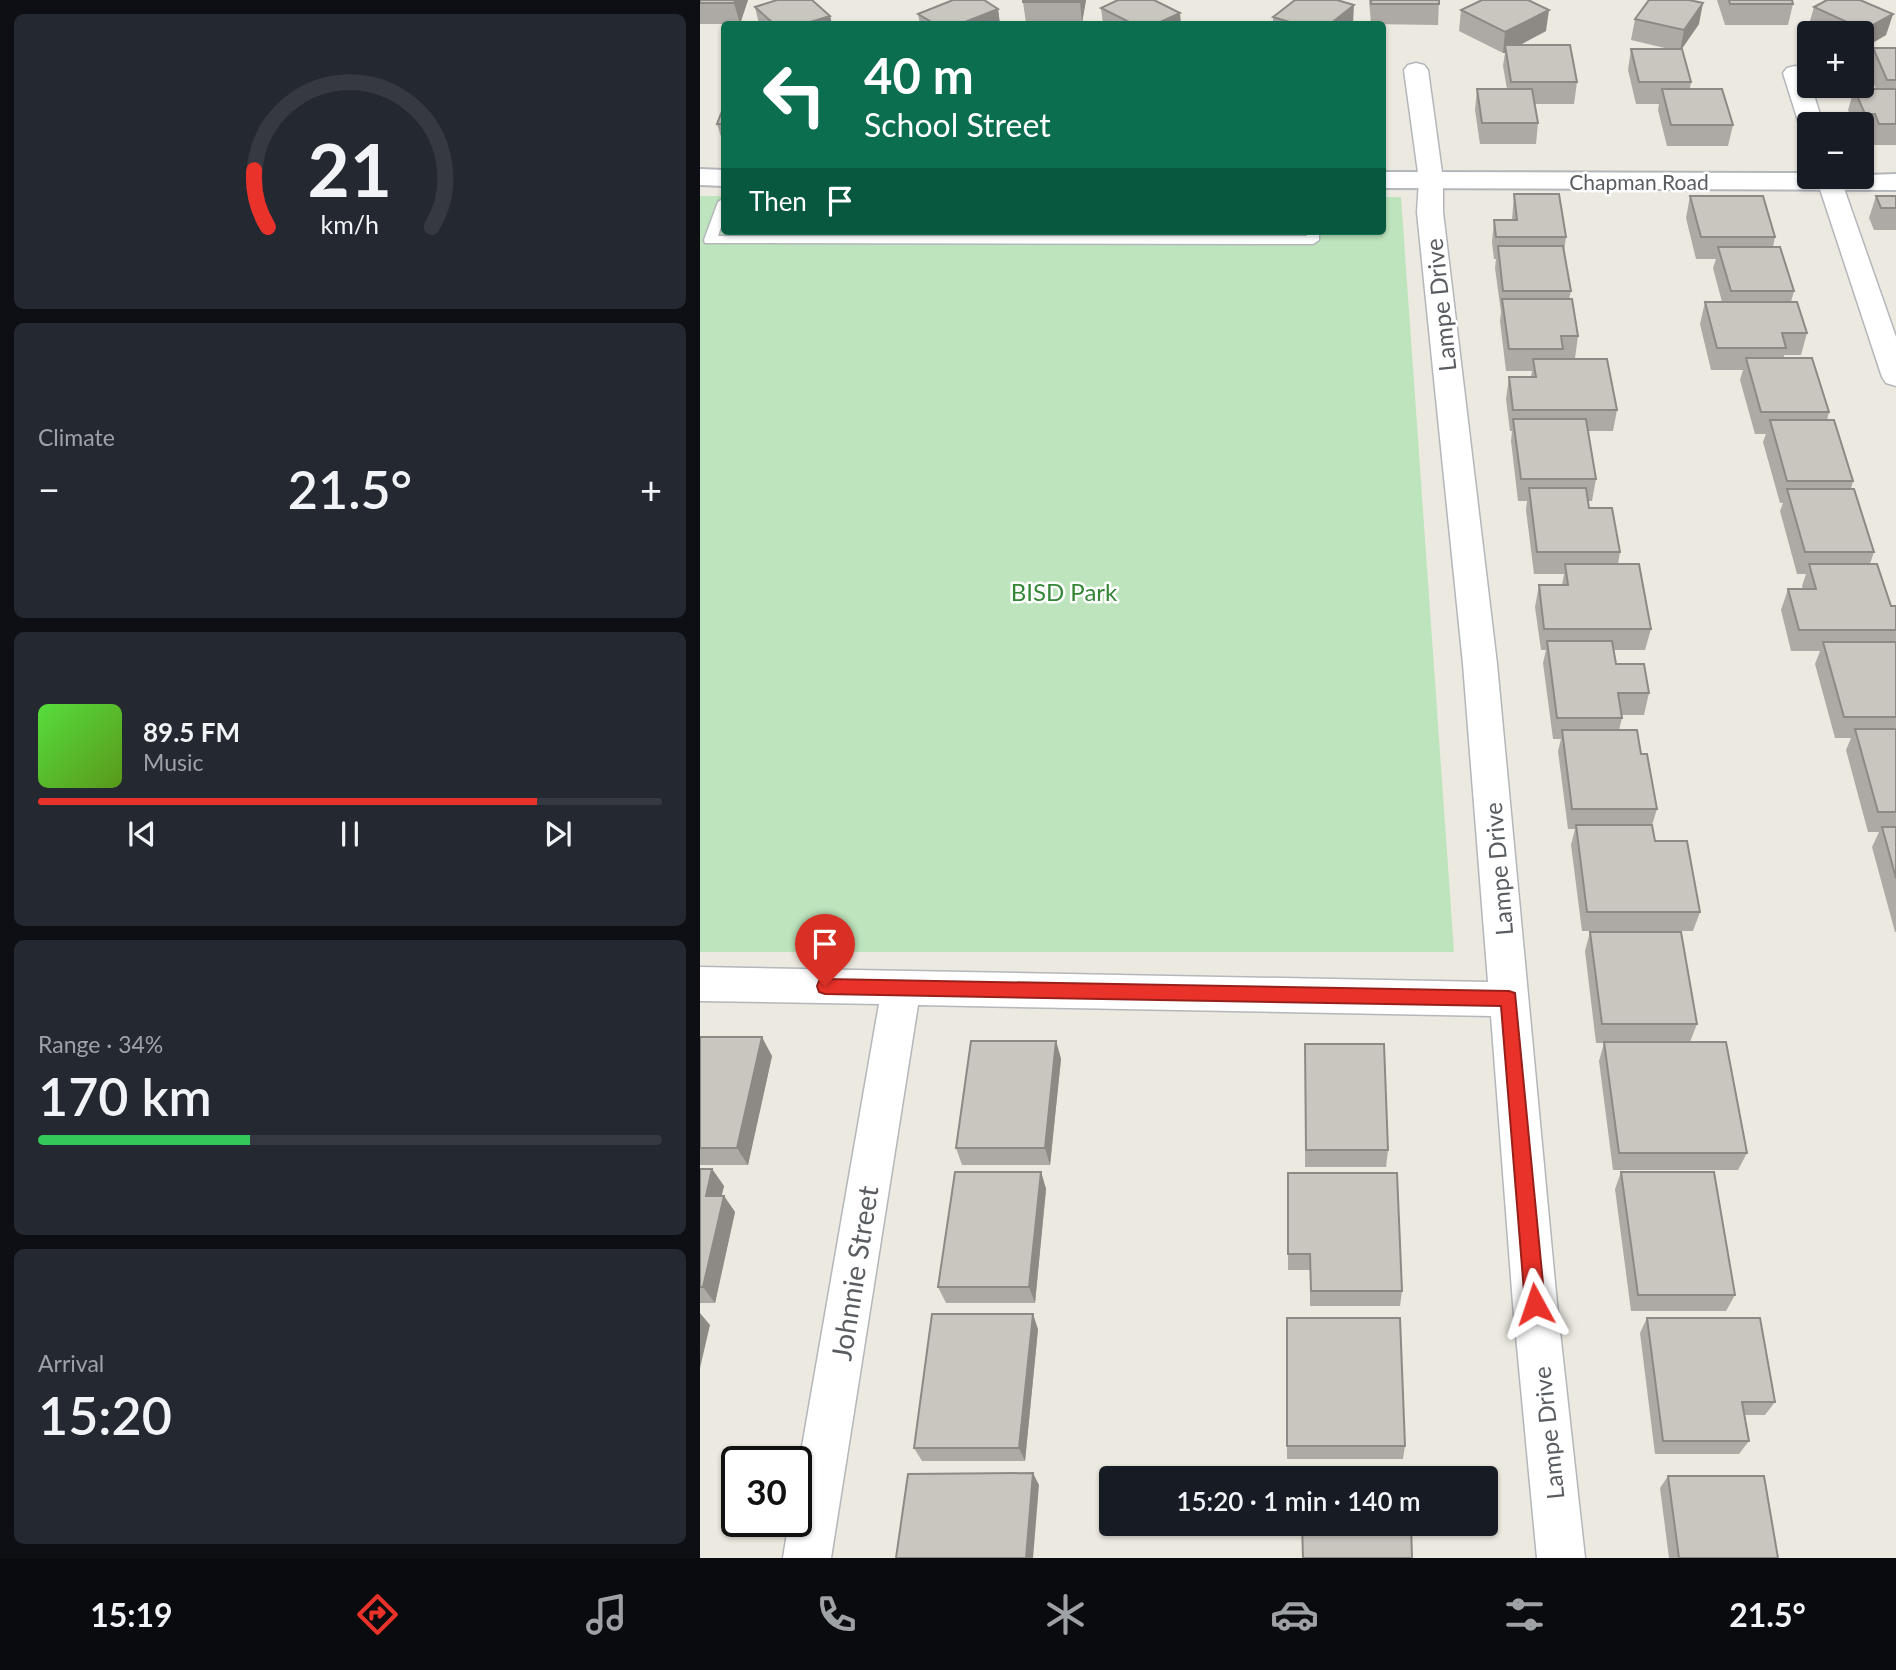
<!DOCTYPE html>
<html lang="en">
<head>
<meta charset="utf-8">
<style>
	:root { --surface:#171b24; --page:#242831; --text:#f1f3f6; --muted:#9ea1a6; --line:#363941; --accent:#e93229 }
	body { margin:0; font-family:Lato,sans-serif; background:var(--page); color:var(--text); height:100vh; display:flex; flex-direction:column; font-size:26px; white-space:nowrap }
	* { box-sizing:border-box; margin:0 }
	p { font-size:23px; color:var(--muted) }
	.icon { flex:none; width:38px; height:38px; fill:none; stroke:currentColor; stroke-width:2; stroke-linecap:round; stroke-linejoin:round }
	.map { position:relative; flex:1; overflow:hidden }
	.drawer { display:flex; flex-direction:column; gap:14px; padding:14px; background:#0d0f14; width:700px }
	.drawer>* { flex:none }
	.top-card { position:absolute; left:21px; top:21px; width:665px; height:214px; border-radius:7px; box-shadow:0 2px 5px #0004; background:#0b6e4f; color:#fff; overflow:hidden }
	.tools { position:absolute; left:1097px; top:21px; display:grid; gap:14px }
	.tools a { display:grid; place-items:center; width:77px; height:77px; border-radius:7px; background:var(--surface); box-shadow:0 2px 5px #0004; font-size:35px }
	.speed { position:absolute; left:21px; top:1446px; display:flex; gap:14px; font-size:35px; font-weight:700; text-align:center }
	.speed>* { display:grid; place-content:center; width:91px; height:91px; border-radius:50%; background:var(--surface); box-shadow:0 2px 5px #0004; line-height:1 }
	.speed .limit { border:4px solid #111; border-radius:10px; background:#fff; color:#111 }
	.pin { position:absolute; display:grid; place-items:center; width:60px; height:60px; color:#fff; margin:-72px -30px; border-radius:50% 50% 50% 0; rotate:-45deg; box-shadow:0 0 7px #0007 }
	.pin .icon { rotate:45deg }
	.me { position:absolute; width:77px; margin:-38px; rotate:355deg; stroke-linejoin:round; filter:drop-shadow(0 0 5px #0008) }
	.turn { display:flex; align-items:center; gap:24px; height:147px; padding:0 28px; font-size:32px }
	.turn .icon { width:91px; height:91px; stroke-width:2.5 }
	.turn b { display:block; font-size:49px; line-height:60px }
	.then { display:flex; align-items:center; height:66px; padding:0 28px; background:#0003; gap:14px; font-size:26px }
	.big { font-size:52px; font-weight:600; line-height:1.1 }
	.drawer .tile { flex:1; display:flex; flex-direction:column; justify-content:center; gap:10px; min-width:0; padding:0 24px; border-radius:10px; background:var(--page) }
	.drawer .dial { align-items:center; gap:0 }
	.dial svg { height:182px; overflow:visible; fill:none; stroke:var(--line); stroke-width:7; stroke-linecap:round; text-anchor:middle }
	.dial text { fill:var(--text); stroke:none }
	.song { display:flex; align-items:center; gap:21px }
	.cover { width:84px; height:84px; border-radius:10px; background:linear-gradient(135deg,hsl(110 70% 55%),hsl(90 70% 35%)) }
	.played { height:7px; border-radius:4px; background:linear-gradient(90deg,var(--accent) 80%,var(--line) 80%) }
	.keys { display:flex; justify-content:space-around; direction:ltr }
	.heat { display:flex; justify-content:space-between; align-items:center; font-size:38px; direction:ltr }
	.charge { height:10px; border-radius:5px; background:linear-gradient(90deg,#34c759 34%,var(--line) 0) }
	.trip { position:absolute; left:399px; top:1466px; width:399px; height:70px; border-radius:7px; background:var(--surface); box-shadow:0 2px 5px #0004; font-weight:600; line-height:70px; text-align:center }
	.dock { display:flex; height:112px; justify-content:space-around; align-items:center; background:#090b0e; color:var(--muted) }
	.dock .icon { width:49px; height:49px }
	.dock .on { color:var(--accent) }
	.dock b { font-size:32px; color:var(--text) }
	main { display:flex; flex:1; min-height:0 }
	.map>svg:first-child { display:block }
</style>
</head>
<body>
<main>
<section class="drawer">
<div class="tile dial"><svg viewBox="0 0 100 80">
<path d="M14 69A42 42 0 1 1 86 69"/>
<path d="M14 69A42 42 0 0 1 8 44" stroke="#e93229"/>
<text x="50" y="56" font-size="32" font-weight="700">21</text>
<text x="50" y="72" font-size="11">km/h</text>
</svg></div>
<div class="tile"><p>Climate</p>
<div class="heat"><a>−</a><b class="big">21.5°</b><a>+</a></div>
</div>
<div class="tile">
<div class="song"><i class="cover"></i><div><b>89.5 FM</b><p>Music</p></div></div>
<div class="played"></div>
<div class="keys"><svg class="icon" aria-label="previous" viewBox="0 0 24 24"><path d="M18 5L8 12l10 7zM5 5v14"/></svg><svg class="icon" aria-label="pause" viewBox="0 0 24 24"><path d="M8 5v14M16 5v14"/></svg><svg class="icon" aria-label="next" viewBox="0 0 24 24"><path d="M6 5l10 7-10 7zM19 5v14"/></svg></div>
</div>
<div class="tile"><p>Range · 34%</p><b class="big">170 km</b><div class="charge"></div></div>
<div class="tile"><p>Arrival</p><b class="big">15:20</b></div>
</section>
<div class="map">
<svg width="1196" height="1558" viewBox="0 0 1196 1558">
	<rect width="100%" height="100%" fill="#ece9e0"/>
	<polygon fill="#bde4bc" points="0,196 24,196 24,231 682,231 683,197 701,197 754,952 0,952"/>
	<g fill="none" stroke-linecap="round" stroke-linejoin="round">
		<g stroke="#b3b6bb" stroke-width="3">
			<polygon id="service" points="24,198 24,218 18,236 607,236 607,231 619,231 619,240 613,244 5,243 4,240 18,202"/>
		</g>
		<g stroke="#b3b6bb" stroke-width="3">
			<g id="minor">
				<polygon points="716,63 724,65 728,70 743,180 743,212 797,664 857,1304 885,1558 837,1558 813,1304 791,1016 218,1005 131,1558 83,1558 89,1521 96,1521 96,1481 179,1004 0,1001 0,967 788,982 763,664 717,212 719,180 704,70 708,65"/>
				<polygon points="1095,66 1103,68 1107,73 1123,124 1110,124 1110,131 1103,129 1099,124 1083,73 1087,68"/>
				<polygon points="1116,177 1140,177 1196,337 1196,386 1186,383 1182,377"/>
			</g>
		</g>
		<g stroke="#b3b6bb" stroke-width="4">
			<g id="tertiary">
				<polygon points="0,169 24,170 24,186 0,185"/>
				<polygon points="682,172 1110,173 1110,177 1196,174 1196,190 682,188"/>
			</g>
		</g>
		<use href="#service" fill="#fff" fill-rule="evenodd"/>
		<use href="#minor" fill="#fff" fill-rule="evenodd"/>
		<use href="#tertiary" fill="#fff" fill-rule="evenodd"/>
	</g>
	<g fill="#ada9a4">
		<polygon points="0,0 48,0 40,24 0,24"/>
		<polygon points="386,0 382,23 326,23 323,2"/>
		<polygon points="669,0 739,0 738,25 671,24"/>
		<polygon points="1017,0 1092,0 1093,4 1088,25 1025,25"/>
		<polygon points="55,7 130,16 132,24 59,24"/>
		<polygon points="1114,7 1193,14 1186,35 1162,49 1162,33 1119,33 1108,28"/>
		<polygon points="401,8 481,24 403,24"/>
		<polygon points="298,9 300,24 220,24 218,14"/>
		<polygon points="761,10 846,31 820,45 877,82 874,104 835,104 838,123 836,144 780,144 775,110 777,89 807,89 803,66 805,53 803,53 759,31"/>
		<polygon points="573,17 653,24 573,24"/>
		<polygon points="935,19 999,24 982,49 991,82 990,89 1033,125 1028,146 967,146 958,110 959,104 936,104 928,70 931,49 969,49 931,40"/>
		<polygon points="1173,48 1196,48 1196,145 1172,145 1168,136 1162,136 1162,124 1154,124 1148,110 1154,89 1176,89 1167,69"/>
		<polygon points="24,106 24,146 17,124"/>
		<polygon points="814,194 866,237 864,252 871,291 869,299 878,336 875,358 862,358 862,359 917,410 913,431 888,431 896,479 892,501 888,501 889,508 920,552 918,564 951,629 945,650 914,650 916,664 949,693 944,715 921,715 922,718 919,730 941,754 957,809 952,825 955,841 1000,912 993,931 882,931 871,845 875,829 868,829 858,751 861,739 853,739 843,663 846,650 841,650 835,607 839,585 862,585 864,574 834,574 826,510 827,501 818,501 811,441 812,431 810,431 806,399 809,377 831,377 832,371 806,371 800,321 801,312 795,268 796,259 794,259 792,242 794,220 812,220"/>
		<polygon points="990,196 1075,237 1073,247 1094,291 1091,302 1107,333 1101,355 1084,355 1084,358 1129,412 1127,420 1153,481 1151,489 1174,552 1170,564 1191,606 1196,606 1196,932 1195,932 1172,847 1179,832 1168,832 1146,750 1151,738 1135,738 1115,664 1120,651 1091,651 1081,610 1088,589 1103,589 1102,586 1106,574 1097,574 1080,511 1083,503 1080,503 1063,442 1066,434 1055,434 1040,380 1043,370 1011,370 1000,324 1005,302 1022,302 1013,268 1016,259 996,259 986,218"/>
		<polygon points="1176,196 1196,196 1196,231 1196,230 1174,230 1169,218"/>
		<polygon points="890,932 997,1024 990,1042 1047,1153 1038,1170 913,1170 899,1061 904,1043 896,1043 885,951"/>
		<polygon points="0,1037 72,1056 48,1165 0,1165"/>
		<polygon points="356,1041 361,1059 350,1165 262,1165 256,1148"/>
		<polygon points="605,1044 688,1150 686,1167 605,1167"/>
		<polygon points="0,1169 12,1169 24,1186 21,1196 24,1196 35,1212 15,1303 0,1303"/>
		<polygon points="341,1172 346,1189 335,1303 246,1303 238,1287"/>
		<polygon points="921,1172 1035,1295 1026,1311 931,1311 915,1189"/>
		<polygon points="588,1173 702,1291 700,1306 610,1306 610,1270 588,1270"/>
		<polygon points="587,1318 705,1446 703,1459 587,1459"/>
		<polygon points="947,1318 1075,1402 1065,1415 1045,1415 1049,1441 1039,1454 955,1454 940,1333"/>
		<polygon points="338,1329 325,1461 222,1461 214,1448"/>
		<polygon points="968,1476 1078,1558 969,1558 960,1488"/>
	</g>
	<g fill="#8d8a86">
		<polygon points="35,0 48,0 40,24 34,3"/>
		<polygon points="380,0 386,0 382,23 380,2"/>
		<polygon points="1003,3 999,24 980,51 984,30"/>
		<polygon points="654,5 653,24 630,24"/>
		<polygon points="298,9 300,24 260,24"/>
		<polygon points="849,10 846,31 807,52 805,45 805,53 803,53 805,32"/>
		<polygon points="480,13 481,24 456,24"/>
		<polygon points="1193,14 1186,35 1162,49 1162,38 1164,30"/>
		<polygon points="130,16 132,24 104,24"/>
		<polygon points="62,1037 72,1056 48,1165 37,1148"/>
		<polygon points="356,1041 361,1059 350,1165 345,1148"/>
		<polygon points="12,1169 24,1186 18,1212 6,1196"/>
		<polygon points="341,1172 346,1189 335,1303 329,1287"/>
		<polygon points="24,1196 35,1212 15,1303 3,1287"/>
		<polygon points="0,1313 10,1325 0,1368"/>
		<polygon points="333,1314 338,1329 325,1461 319,1448"/>
		<polygon points="333,1473 339,1485 333,1558 326,1558"/>
	</g>
	<g fill="#c9c5bf" stroke="#8d8a86" stroke-width="2">
		<polygon points="0,0 35,0 34,3 0,3"/>
		<polygon points="77,0 112,0 130,16 104,24 74,24 55,7"/>
		<polygon points="253,0 284,0 298,9 260,24 235,24 218,14"/>
		<rect x="323" y="0" width="57" height="2"/>
		<polygon points="418,0 454,0 480,13 456,24 433,24 401,8"/>
		<polygon points="595,0 637,0 654,5 630,24 596,24 573,17"/>
		<rect x="671" y="0" width="68" height="4"/>
		<polygon points="782,0 828,0 849,10 805,32 761,10"/>
		<polygon points="949,0 989,0 1003,3 984,30 935,19"/>
		<polygon points="1029,0 1092,0 1093,4 1030,4"/>
		<polygon points="1127,0 1160,0 1193,14 1164,30 1114,7"/>
		<polygon points="805,45 870,45 877,82 811,82"/>
		<polygon points="1173,48 1196,48 1196,80 1187,80"/>
		<polygon points="931,49 982,49 991,82 939,82"/>
		<polygon points="777,89 832,89 838,123 782,123"/>
		<polygon points="962,89 1022,89 1033,125 971,125"/>
		<polygon points="1154,89 1196,89 1196,124 1179,124 1175,114 1165,114"/>
		<polygon points="24,106 24,124 17,124"/>
		<polygon points="814,194 859,194 866,237 796,237 794,220 817,220"/>
		<polygon points="990,196 1063,196 1075,237 1001,237"/>
		<polygon points="1176,196 1196,196 1196,208 1181,208"/>
		<polygon points="798,246 863,246 871,291 803,291"/>
		<polygon points="1018,247 1080,247 1094,291 1031,291"/>
		<polygon points="802,299 872,299 878,336 861,336 863,349 809,349"/>
		<polygon points="1005,302 1097,302 1107,333 1082,333 1086,348 1017,348"/>
		<polygon points="1046,358 1112,358 1129,412 1061,412"/>
		<polygon points="833,359 907,359 917,410 813,410 809,377 836,377"/>
		<polygon points="813,419 886,419 896,479 821,479"/>
		<polygon points="1070,420 1134,420 1153,481 1087,481"/>
		<polygon points="829,488 886,488 889,508 912,508 920,552 837,552"/>
		<polygon points="1087,489 1154,489 1174,552 1105,552"/>
		<polygon points="865,564 939,564 951,629 844,629 839,585 868,585"/>
		<polygon points="1109,564 1177,564 1191,606 1196,606 1196,630 1099,630 1088,589 1116,589"/>
		<polygon points="847,641 912,641 916,664 944,664 949,693 918,693 922,718 857,718"/>
		<polygon points="1123,642 1196,642 1196,717 1144,717"/>
		<polygon points="1155,729 1196,729 1196,812 1178,812"/>
		<polygon points="862,730 937,730 941,754 947,754 957,809 872,809"/>
		<polygon points="876,825 952,825 955,841 987,841 1000,912 887,912"/>
		<polygon points="1182,827 1196,827 1196,878"/>
		<polygon points="890,932 981,932 997,1024 902,1024"/>
		<polygon points="0,1037 62,1037 37,1148 0,1148"/>
		<polygon points="271,1041 356,1041 345,1148 256,1148"/>
		<polygon points="904,1042 1026,1042 1047,1153 919,1153"/>
		<polygon points="605,1044 684,1044 688,1150 606,1150"/>
		<polygon points="0,1169 12,1169 6,1196 24,1196 3,1287 0,1287"/>
		<polygon points="255,1172 341,1172 329,1287 238,1287"/>
		<polygon points="921,1172 1014,1172 1035,1295 938,1295"/>
		<polygon points="588,1173 697,1173 702,1291 611,1291 610,1254 588,1254"/>
		<polygon points="232,1314 333,1314 319,1448 214,1448"/>
		<polygon points="587,1318 700,1318 705,1446 587,1446"/>
		<polygon points="947,1318 1060,1318 1075,1402 1042,1402 1049,1441 963,1441"/>
		<polygon points="333,1473 326,1558 196,1558 208,1474"/>
		<polygon points="968,1476 1064,1476 1078,1558 979,1558"/>
		<polygon points="602,1524 711,1524 712,1558 603,1558"/>
	</g>
	<polygon fill="#e93229" stroke="#97201b" stroke-width="2" points="125,979 809,991 815,993 845,1304 842,1311 835,1313 828,1311 825,1304 801,1006 125,994 119,992 117,986 119,981"/>
	<g text-anchor="middle" dominant-baseline="central" stroke-width="5" stroke-linejoin="round" paint-order="stroke">
		<g font-size="21" fill="#595d61" stroke="#fff">
			<text x="939" y="181">Chapman Road</text>
		</g>
		<g font-size="24" fill="#595d61" stroke="#fff">
			<text transform="translate(740 305) rotate(-96)">Lampe Drive</text>
			<text transform="translate(798 869) rotate(-95)">Lampe Drive</text>
			<text transform="translate(848 1433) rotate(-96)">Lampe Drive</text>
		</g>
		<g font-size="24" fill="#348535" stroke="#fff">
			<text x="364" y="591">BISD Park</text>
		</g>
		<g font-size="28" fill="#595d61" stroke="#fff">
			<text transform="translate(154 1273) rotate(-81)">Johnnie Street</text>
		</g>
	</g>
</svg>
<div class="tools">
<a>+</a>
<a>−</a>
</div>
<div class="speed"><div class="limit">30</div></div>
<div class="pin" style="left:125px;top:986px;background:#d93025"><svg class="icon" aria-label="arrive" viewBox="0 0 24 24"><path d="M6 21V4h12l-3 4 3 4H6"/></svg></div>
<svg class="me" style="left:835px;top:1304px" viewBox="-20 -20 40 40"><path d="M0-17L14 15 0 8-14 15z" fill="#e93229" stroke="#fff" stroke-width="4"/></svg>
<div class="trip">15:20 · 1 min · 140 m</div>
<div class="top-card">
<div class="turn"><svg class="icon" aria-label="left" viewBox="0 0 24 24"><path d="M17 20v-9H6M10 6l-5 5 5 5"/></svg><div><b>40 m</b>School Street</div></div>
<div class="then">Then<svg class="icon" aria-label="arrive" viewBox="0 0 24 24"><path d="M6 21V4h12l-3 4 3 4H6"/></svg></div>
</div>
</div>
</main>
<nav class="dock">
<b>15:19</b>
<svg class="icon on" aria-label="directions" viewBox="0 0 24 24"><path d="M12 3l9 9-9 9-9-9zM9 14v-3h6M13 9l2 2-2 2"/></svg>
<svg class="icon" aria-label="music" viewBox="0 0 24 24"><path d="M9 18V5l10-2v13"/><circle cx="6" cy="18" r="3"/><circle cx="16" cy="16" r="3"/></svg>
<svg class="icon" aria-label="phone" viewBox="0 0 24 24"><path d="M5 4h4l2 5-3 2q2 4 5 5l2-3 5 2v4C11 20 4 13 5 4z"/></svg>
<svg class="icon" aria-label="climate" viewBox="0 0 24 24"><path d="M12 3v18M4 7l16 10M4 17L20 7"/></svg>
<svg class="icon" aria-label="car" viewBox="0 0 24 24"><path d="M5 17H2v-5l4-1 3-4h7l3 4 3 1v5h-3M9 17h6M6 11h13"/><circle cx="7" cy="17" r="2"/><circle cx="17" cy="17" r="2"/></svg>
<svg class="icon" aria-label="filters" viewBox="0 0 24 24"><path d="M4 7h16M4 17h16"/><circle cx="9" cy="7" r="2"/><circle cx="15" cy="17" r="2"/></svg>
<b>21.5°</b>
</nav>
</body>
</html>
